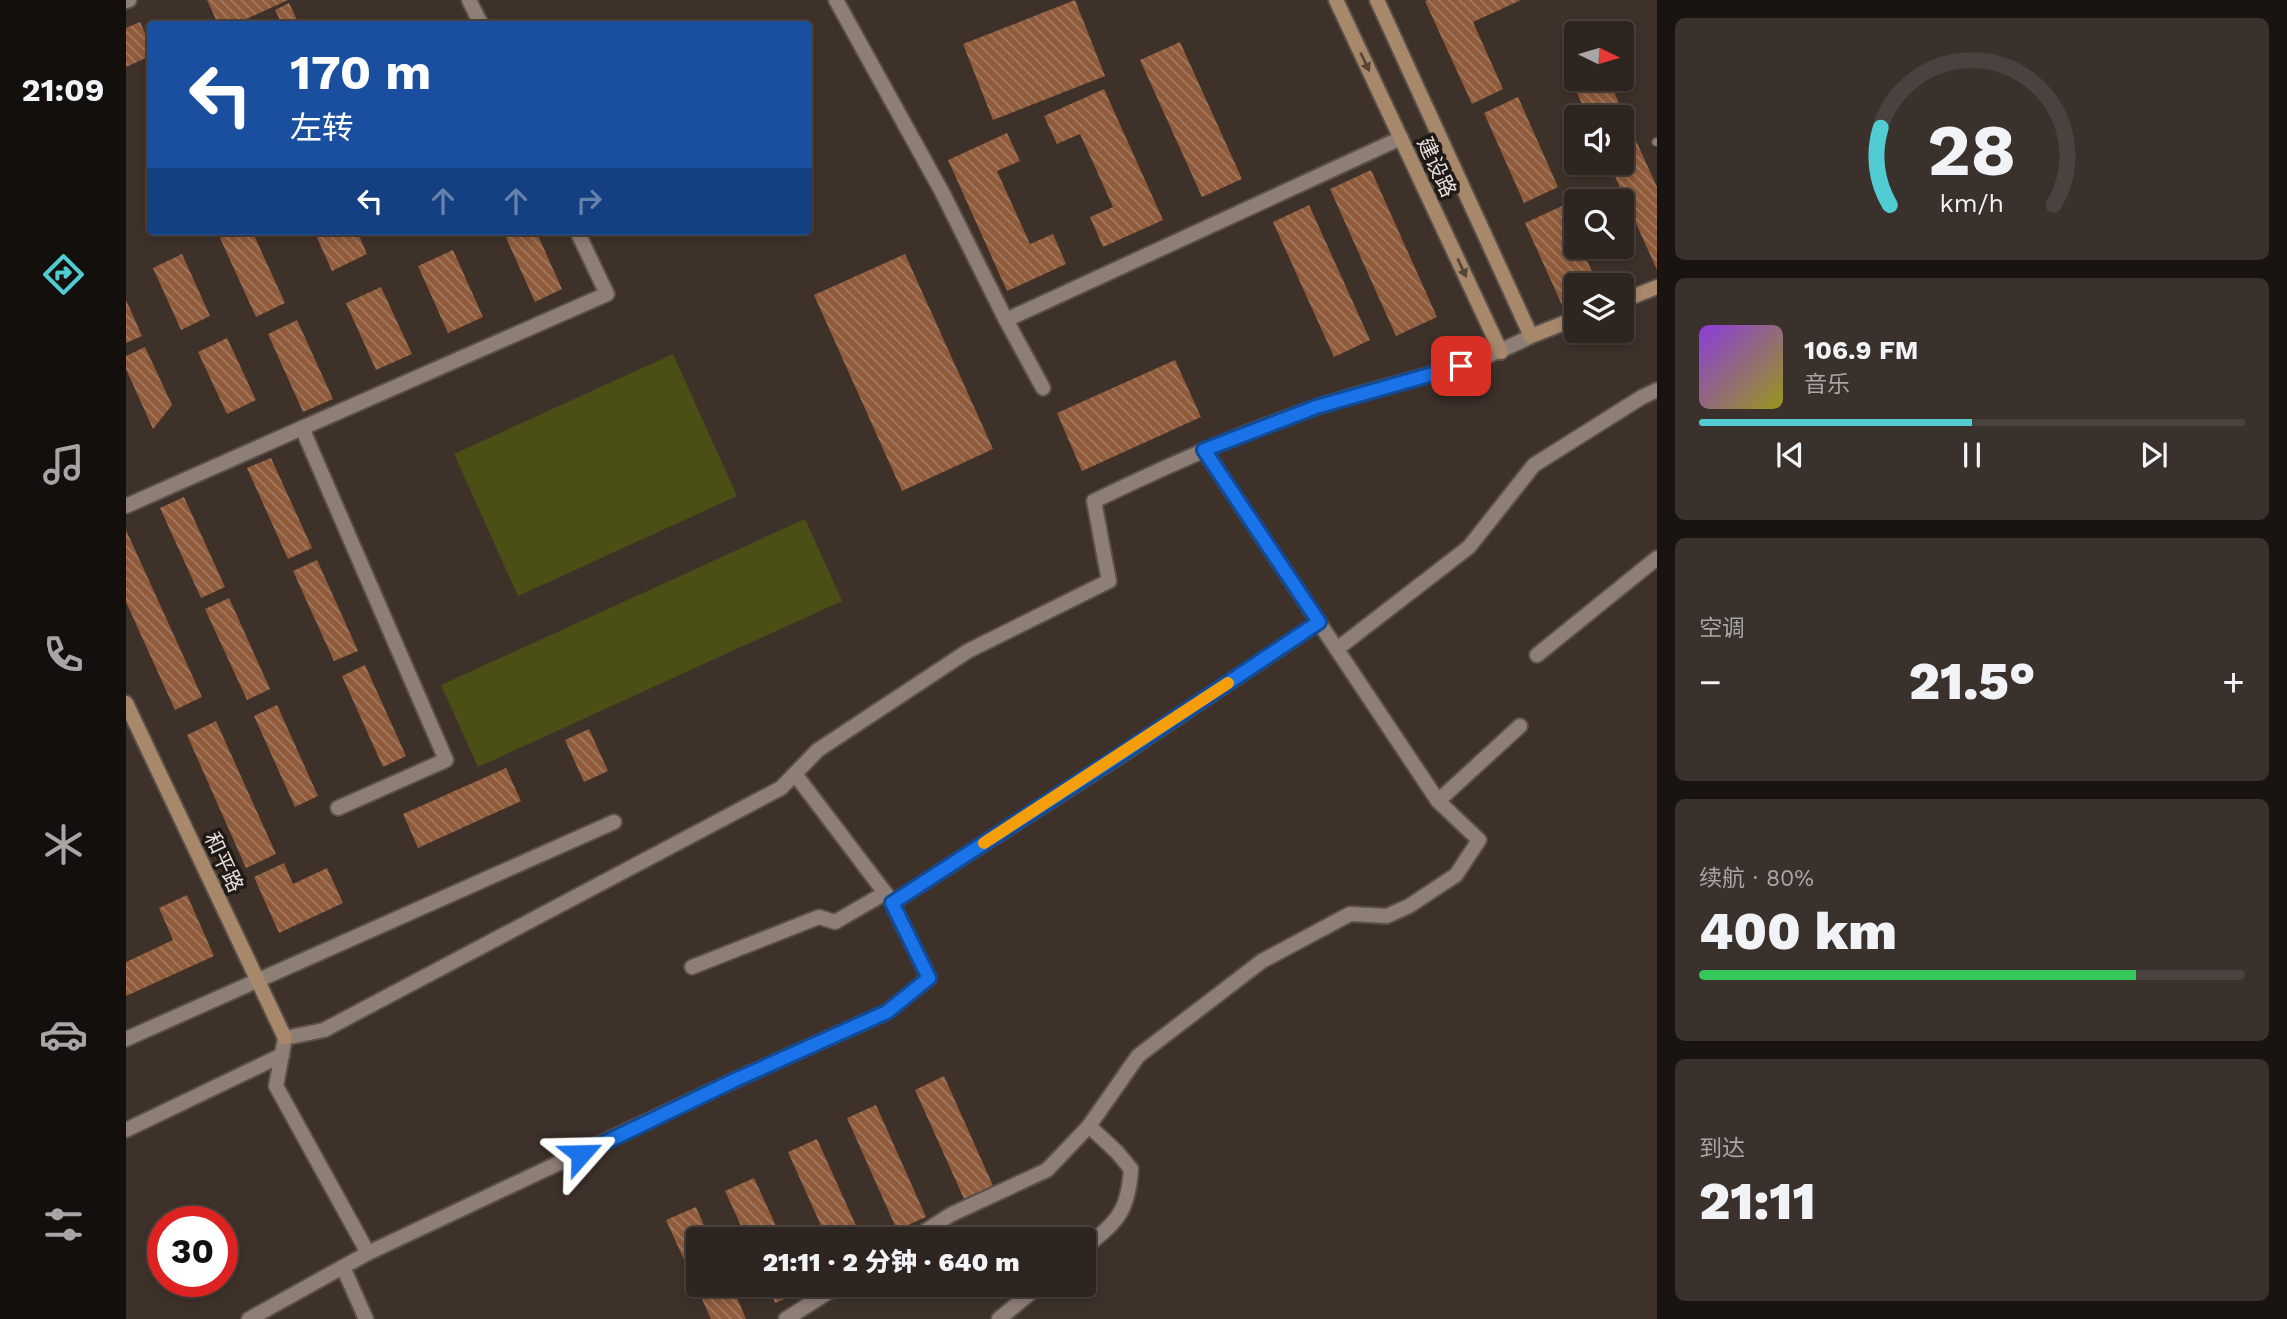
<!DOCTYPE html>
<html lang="zh">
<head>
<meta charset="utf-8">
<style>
	:root { --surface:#2e2520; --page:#3a312d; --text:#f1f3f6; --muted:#a7a5a5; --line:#49423e; --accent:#51ccd2 }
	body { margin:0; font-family:"Work Sans","Noto Sans SC",sans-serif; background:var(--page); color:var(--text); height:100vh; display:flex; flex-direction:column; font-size:26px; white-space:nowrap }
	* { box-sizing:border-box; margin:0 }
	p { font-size:23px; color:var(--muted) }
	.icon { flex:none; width:38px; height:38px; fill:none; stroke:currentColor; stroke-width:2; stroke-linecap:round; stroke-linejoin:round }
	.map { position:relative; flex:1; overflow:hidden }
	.drawer { display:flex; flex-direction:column; gap:18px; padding:18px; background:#191412; width:630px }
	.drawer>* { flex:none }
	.hud { position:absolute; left:21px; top:21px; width:665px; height:214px; border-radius:7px; box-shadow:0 4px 10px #0003,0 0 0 2px var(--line); background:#1a4fa0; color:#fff; overflow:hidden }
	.needle { width:46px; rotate:95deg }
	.tools { position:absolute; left:1438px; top:21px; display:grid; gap:14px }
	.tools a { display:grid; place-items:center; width:70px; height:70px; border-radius:7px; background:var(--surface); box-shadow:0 4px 10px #0003,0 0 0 2px var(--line); font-size:35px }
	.speed { position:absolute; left:21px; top:1206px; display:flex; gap:14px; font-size:35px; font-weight:700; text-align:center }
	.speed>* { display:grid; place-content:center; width:91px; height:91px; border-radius:50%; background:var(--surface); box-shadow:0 4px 10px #0003,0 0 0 2px var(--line); line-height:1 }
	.speed .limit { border:10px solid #d22; background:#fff; color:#111 }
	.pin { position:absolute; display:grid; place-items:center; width:60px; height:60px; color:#fff; margin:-30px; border-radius:14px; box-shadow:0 4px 10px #0006 }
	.me { position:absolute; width:77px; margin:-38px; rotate:65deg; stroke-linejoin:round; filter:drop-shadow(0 0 5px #0008) }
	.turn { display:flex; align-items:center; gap:24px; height:147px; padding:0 28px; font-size:32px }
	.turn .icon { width:91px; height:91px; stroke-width:2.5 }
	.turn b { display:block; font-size:49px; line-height:60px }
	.lanes { display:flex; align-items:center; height:66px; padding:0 28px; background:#0003; justify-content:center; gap:35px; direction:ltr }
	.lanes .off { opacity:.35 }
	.big { font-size:52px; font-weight:800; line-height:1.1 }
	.drawer .card { flex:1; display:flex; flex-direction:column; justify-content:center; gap:10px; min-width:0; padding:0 24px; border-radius:10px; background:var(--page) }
	.drawer .dial { align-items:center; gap:0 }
	.dial svg { height:182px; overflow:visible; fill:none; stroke:var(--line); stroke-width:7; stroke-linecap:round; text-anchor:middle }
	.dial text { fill:var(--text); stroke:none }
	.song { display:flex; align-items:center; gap:21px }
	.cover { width:84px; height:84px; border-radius:10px; background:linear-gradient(135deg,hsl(270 70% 55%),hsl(60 70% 35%)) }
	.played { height:7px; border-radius:4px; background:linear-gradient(90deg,var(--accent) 50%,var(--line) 50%) }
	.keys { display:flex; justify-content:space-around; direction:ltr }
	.heat { display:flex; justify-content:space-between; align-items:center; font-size:38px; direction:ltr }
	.charge { height:10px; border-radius:5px; background:linear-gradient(90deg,#34c759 80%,var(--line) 0) }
	.trip { position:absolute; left:560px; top:1227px; width:410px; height:70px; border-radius:7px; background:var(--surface); box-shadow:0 4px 10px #0003,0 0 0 2px var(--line); font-weight:800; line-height:70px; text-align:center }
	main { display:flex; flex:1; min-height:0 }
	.tab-bar { display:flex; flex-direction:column; width:126px; justify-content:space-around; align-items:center; background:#120f0d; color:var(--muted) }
	.tab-bar .icon { width:49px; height:49px }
	.tab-bar .selected { color:var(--accent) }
	.tab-bar b { font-size:32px; color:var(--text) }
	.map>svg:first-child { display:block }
</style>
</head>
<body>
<main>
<nav class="tab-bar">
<b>21:09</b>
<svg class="icon selected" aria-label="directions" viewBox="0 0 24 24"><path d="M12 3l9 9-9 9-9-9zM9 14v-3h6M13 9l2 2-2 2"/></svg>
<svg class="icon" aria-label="music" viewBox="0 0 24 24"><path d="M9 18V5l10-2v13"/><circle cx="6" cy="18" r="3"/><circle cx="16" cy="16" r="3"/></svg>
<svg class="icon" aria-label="phone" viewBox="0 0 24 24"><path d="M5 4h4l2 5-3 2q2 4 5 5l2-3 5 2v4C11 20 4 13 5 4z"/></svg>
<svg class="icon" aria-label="climate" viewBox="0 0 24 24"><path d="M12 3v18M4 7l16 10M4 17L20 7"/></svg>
<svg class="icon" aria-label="car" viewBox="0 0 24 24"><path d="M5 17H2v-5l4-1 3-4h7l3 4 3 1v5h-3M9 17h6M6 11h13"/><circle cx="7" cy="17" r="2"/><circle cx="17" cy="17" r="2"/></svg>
<svg class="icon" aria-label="filters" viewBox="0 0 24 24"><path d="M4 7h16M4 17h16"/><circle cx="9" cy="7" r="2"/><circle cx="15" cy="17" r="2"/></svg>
</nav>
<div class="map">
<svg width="1531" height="1319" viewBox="0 0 1531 1319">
	<defs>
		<pattern id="building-back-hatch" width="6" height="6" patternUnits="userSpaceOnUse" patternTransform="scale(1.75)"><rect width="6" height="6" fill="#8f5b3b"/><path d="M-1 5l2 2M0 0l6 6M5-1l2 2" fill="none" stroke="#a47a60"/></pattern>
	</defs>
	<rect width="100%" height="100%" fill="#3e312a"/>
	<g fill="#4b4f15">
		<polygon points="547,354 611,496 392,596 328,454"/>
		<polygon points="679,519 716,601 352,767 315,685"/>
	</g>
	<g fill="url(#building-back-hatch)">
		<polygon points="81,0 162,0 109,24 92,24"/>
		<polygon points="949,0 979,76 867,120 837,44"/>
		<polygon points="1302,0 1395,0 1347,22 1377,89 1346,104 1299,1"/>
		<polygon points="163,3 173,24 156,24 149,10"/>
		<polygon points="14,22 24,44 24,56 0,67 0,28"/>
		<polygon points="1054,42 1116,179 1076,197 1014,60"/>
		<polygon points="1451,63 1451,79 1482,79 1531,187 1531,270 1483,163 1496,163 1496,117 1462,117 1440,68"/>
		<polygon points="978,89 1037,220 977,247 964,217 987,207 954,134 931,144 918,116"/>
		<polygon points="1392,97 1432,187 1398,203 1358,113"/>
		<polygon points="881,133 894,161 871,171 904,244 927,234 940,264 881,291 822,160"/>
		<polygon points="1245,170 1311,317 1270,336 1204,189"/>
		<polygon points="1183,205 1244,340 1208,357 1147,222"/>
		<polygon points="1436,206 1451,238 1451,247 1455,247 1472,285 1451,285 1451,309 1440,314 1399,223"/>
		<polygon points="110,231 126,231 159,303 130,317 94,238"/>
		<polygon points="188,231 231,231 241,254 206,271"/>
		<polygon points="377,231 410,231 436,289 409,302"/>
		<polygon points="327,250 357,317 322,333 292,266"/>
		<polygon points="56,254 84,316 55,330 27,268"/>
		<polygon points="779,254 867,449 776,491 688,295"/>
		<polygon points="255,287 286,354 250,370 220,303"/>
		<polygon points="0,300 16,336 0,343"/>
		<polygon points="171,320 207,399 177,412 142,334"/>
		<polygon points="101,338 130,400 101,414 72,352"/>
		<polygon points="19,347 46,405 27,429 0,369 0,356"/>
		<polygon points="1049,360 1075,417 956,471 931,413"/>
		<polygon points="145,458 186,548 162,559 121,468"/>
		<polygon points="58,497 99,587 75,598 34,508"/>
		<polygon points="0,530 76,697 49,710 0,602"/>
		<polygon points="191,560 232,651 208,661 167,571"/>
		<polygon points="103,598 144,689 121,700 79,609"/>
		<polygon points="239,665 280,756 257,767 216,676"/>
		<polygon points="151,705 192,796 169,807 128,716"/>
		<polygon points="90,721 150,854 120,868 61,735"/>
		<polygon points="463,729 482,771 458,782 439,740"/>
		<polygon points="380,768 395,801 292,848 277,814"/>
		<polygon points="158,863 167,884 201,868 217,903 153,933 128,877"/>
		<polygon points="61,895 88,956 0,996 0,962 47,940 33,908"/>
		<polygon points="818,1076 868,1188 839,1201 789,1090"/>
		<polygon points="750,1105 800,1217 771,1230 721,1118"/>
		<polygon points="691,1139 736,1239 701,1239 662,1152"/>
		<polygon points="628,1178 656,1239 621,1239 599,1191"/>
		<polygon points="570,1207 584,1239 572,1239 572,1284 605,1284 620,1319 585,1319 540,1220"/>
		<polygon points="641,1284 676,1284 679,1290 649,1303"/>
	</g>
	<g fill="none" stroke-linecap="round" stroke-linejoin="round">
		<g stroke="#5a504a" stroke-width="10">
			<polyline id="lane" points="1530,142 1531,142"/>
		</g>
		<g stroke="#5a504a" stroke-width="18">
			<g id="street">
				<polyline points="343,0 355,24"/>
				<polyline points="710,0 816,192 880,320 917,388"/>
				<polyline points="0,1 3,0"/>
				<polyline points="880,320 1275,138"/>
				<polyline points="176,428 481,294 451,231"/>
				<polyline points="0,506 176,428 320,760 212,808"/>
				<polyline points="1211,649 1343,547 1408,465 1516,397 1531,390"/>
				<polyline points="1411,655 1531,558"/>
				<polyline points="669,774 763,898"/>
				<polyline points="1312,801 1394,726"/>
				<polyline points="566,967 693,917 709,922 759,893"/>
				<polyline points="0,1039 488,822"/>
				<polyline points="0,1130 156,1055"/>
				<polyline points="787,1239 824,1215 921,1170 963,1126 1012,1056 1136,961 1224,914 1261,916 1283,906 1330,875 1353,840 1312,801 1078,450"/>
				<path d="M 957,1249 C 990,1222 1002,1214 1005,1169 L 991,1152 L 963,1126"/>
				<path d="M 242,1253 L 150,1086 L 159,1038 L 198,1030 L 655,788 L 692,750 L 842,651 L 983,581 L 968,501 C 1040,466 1112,434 1188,408 C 1261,383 1337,372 1405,336"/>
				<polyline points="217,1267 240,1319"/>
				<polyline points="123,1319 242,1253 609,1080 761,1012 803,978 766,903 994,756 1193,622"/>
				<polyline points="660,1319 715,1284"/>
				<polyline points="873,1319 915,1284"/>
			</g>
		</g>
		<g stroke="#5a504a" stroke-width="18">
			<g id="secondary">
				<polyline points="1210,0 1375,352"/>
				<polyline points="1251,0 1405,336 1451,318"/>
				<polyline points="1496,301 1531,287"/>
				<polyline points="0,703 159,1038"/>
			</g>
		</g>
		<use href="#lane" stroke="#8e7f76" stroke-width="7"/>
		<use href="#street" stroke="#8e7f76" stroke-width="14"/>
		<use href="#secondary" stroke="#a7886b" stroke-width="14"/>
	</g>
	<defs><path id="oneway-solid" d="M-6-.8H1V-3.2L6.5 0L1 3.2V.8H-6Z" transform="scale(1.75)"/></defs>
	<g fill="#564639">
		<use href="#oneway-solid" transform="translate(1239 62) rotate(65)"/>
		<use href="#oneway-solid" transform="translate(1336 268) rotate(65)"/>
	</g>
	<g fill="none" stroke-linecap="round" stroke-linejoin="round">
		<g stroke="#114b97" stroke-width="18">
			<polyline id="route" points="455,1154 609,1080 761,1012 803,978 766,903 994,755 1193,622 1078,450 1190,407 1335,366"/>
		</g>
		<use href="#route" stroke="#1a73e8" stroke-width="12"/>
		<polyline stroke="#f59e0b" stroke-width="12" points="858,843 1102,683"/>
	</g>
	<g text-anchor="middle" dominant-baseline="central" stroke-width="7" stroke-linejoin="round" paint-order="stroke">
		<g font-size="21" fill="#e6ded9" stroke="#201a17">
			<text transform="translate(1311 167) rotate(65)">建设路</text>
			<text transform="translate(98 862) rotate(65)">和平路</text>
		</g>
	</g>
</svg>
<div class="tools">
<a><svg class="needle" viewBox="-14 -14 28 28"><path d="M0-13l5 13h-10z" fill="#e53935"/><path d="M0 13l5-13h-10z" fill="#a7a5a5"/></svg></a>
<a><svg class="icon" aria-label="sound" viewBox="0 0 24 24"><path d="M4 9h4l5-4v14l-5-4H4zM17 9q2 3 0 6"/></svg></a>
<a><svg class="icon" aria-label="search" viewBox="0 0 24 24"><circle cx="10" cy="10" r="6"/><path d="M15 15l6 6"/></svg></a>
<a><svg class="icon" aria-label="layers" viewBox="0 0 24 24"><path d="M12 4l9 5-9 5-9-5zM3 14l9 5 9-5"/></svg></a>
</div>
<div class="speed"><div class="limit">30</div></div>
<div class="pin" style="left:1335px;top:366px;background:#d93025"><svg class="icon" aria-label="arrive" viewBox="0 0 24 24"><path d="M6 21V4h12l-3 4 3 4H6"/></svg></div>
<svg class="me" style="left:455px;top:1154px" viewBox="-20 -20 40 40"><path d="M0-17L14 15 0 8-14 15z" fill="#1a73e8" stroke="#fff" stroke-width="4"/></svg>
<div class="trip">21:11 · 2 分钟 · 640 m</div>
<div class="hud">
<div class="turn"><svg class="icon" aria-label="left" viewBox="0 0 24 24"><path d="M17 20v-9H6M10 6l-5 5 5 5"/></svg><div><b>170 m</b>左转</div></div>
<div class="lanes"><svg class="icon" aria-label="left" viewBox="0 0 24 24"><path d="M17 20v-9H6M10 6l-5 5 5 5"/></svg><svg class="icon off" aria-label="ahead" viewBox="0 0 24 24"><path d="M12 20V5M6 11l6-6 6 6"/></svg><svg class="icon off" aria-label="ahead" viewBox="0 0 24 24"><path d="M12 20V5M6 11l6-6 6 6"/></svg><svg class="icon off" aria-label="right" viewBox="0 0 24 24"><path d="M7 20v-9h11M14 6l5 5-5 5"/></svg></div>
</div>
</div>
<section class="drawer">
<div class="card dial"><svg viewBox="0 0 100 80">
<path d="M14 69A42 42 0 1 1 86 69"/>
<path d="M14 69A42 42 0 0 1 10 35" stroke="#51ccd2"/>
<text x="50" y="56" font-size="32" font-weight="700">28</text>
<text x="50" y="72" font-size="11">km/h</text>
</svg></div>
<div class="card">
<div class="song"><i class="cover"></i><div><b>106.9 FM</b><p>音乐</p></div></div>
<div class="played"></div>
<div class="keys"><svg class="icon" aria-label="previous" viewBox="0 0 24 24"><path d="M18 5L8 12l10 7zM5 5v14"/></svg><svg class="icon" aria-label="pause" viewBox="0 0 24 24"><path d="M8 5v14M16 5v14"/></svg><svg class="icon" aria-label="next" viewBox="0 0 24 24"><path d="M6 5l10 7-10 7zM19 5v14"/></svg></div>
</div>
<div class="card"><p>空调</p>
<div class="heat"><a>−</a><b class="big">21.5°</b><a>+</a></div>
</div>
<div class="card"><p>续航 · 80%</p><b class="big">400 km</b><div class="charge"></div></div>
<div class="card"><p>到达</p><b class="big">21:11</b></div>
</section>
</main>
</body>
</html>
